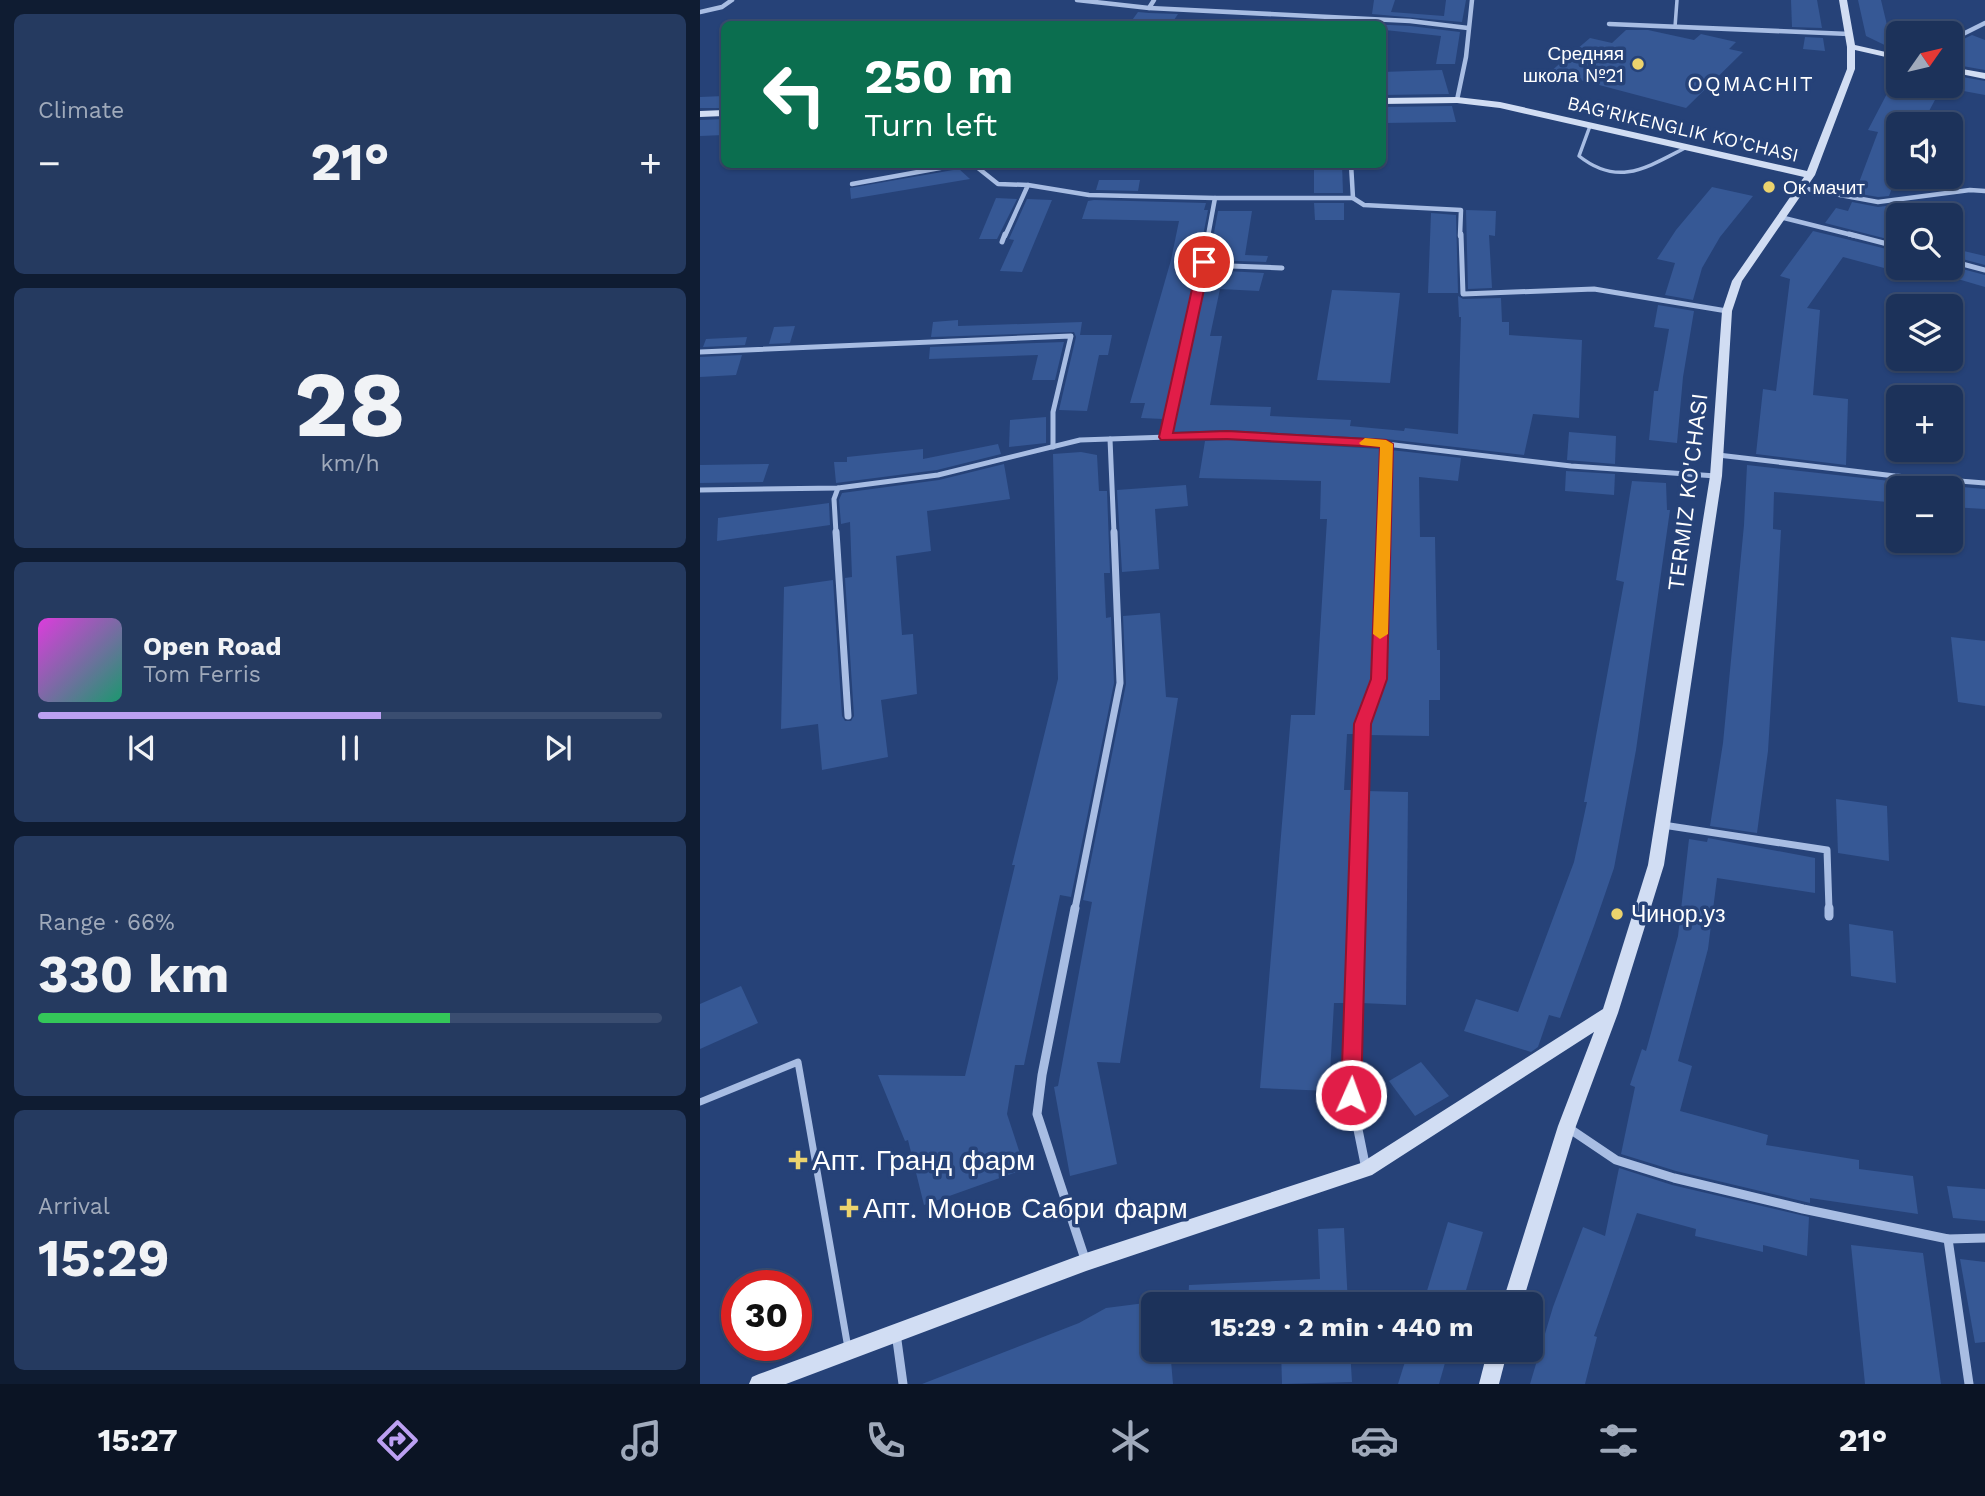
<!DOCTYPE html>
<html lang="en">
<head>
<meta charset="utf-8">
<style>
	:root { --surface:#1c325a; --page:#253a60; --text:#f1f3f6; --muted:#a0aabb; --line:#3a4d70; --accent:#bca0f2 }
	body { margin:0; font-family:"Work Sans",sans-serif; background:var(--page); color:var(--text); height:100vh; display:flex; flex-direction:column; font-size:26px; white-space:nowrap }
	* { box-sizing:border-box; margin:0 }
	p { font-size:23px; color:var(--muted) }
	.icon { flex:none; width:38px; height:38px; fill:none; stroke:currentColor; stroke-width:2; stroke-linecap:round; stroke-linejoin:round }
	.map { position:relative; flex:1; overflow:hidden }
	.side { display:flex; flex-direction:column; gap:14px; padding:14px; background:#0f1c32; width:700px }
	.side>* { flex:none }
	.top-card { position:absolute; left:21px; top:21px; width:665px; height:147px; border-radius:10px; box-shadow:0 2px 5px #0004,0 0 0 2px var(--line); background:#0b6e4f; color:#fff; overflow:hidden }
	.needle { width:46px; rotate:56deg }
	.buttons { position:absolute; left:1186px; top:21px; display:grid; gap:14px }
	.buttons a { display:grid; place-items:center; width:77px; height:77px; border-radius:10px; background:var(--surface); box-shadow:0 2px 5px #0004,0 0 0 2px var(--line); font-size:35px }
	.speed { position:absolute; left:21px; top:1270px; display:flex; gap:14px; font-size:35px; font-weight:700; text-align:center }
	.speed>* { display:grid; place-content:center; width:91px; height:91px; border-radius:50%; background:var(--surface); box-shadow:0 2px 5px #0004,0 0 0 2px var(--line); line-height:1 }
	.speed .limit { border:10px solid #d22; background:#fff; color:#111 }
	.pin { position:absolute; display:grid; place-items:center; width:60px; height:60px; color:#fff; margin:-30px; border:4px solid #fff; border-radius:50%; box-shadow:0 2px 7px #0007 }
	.me { position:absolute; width:77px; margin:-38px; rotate:2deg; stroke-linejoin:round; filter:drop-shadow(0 0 5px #0008) }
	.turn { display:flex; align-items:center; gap:24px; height:147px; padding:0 28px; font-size:32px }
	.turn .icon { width:91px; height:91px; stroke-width:2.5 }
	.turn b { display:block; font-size:49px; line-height:60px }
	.big { font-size:52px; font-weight:700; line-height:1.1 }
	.side .widget { flex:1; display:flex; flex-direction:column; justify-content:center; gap:10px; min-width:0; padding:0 24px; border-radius:10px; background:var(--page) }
	.side .dial { align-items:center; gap:0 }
	.dial b { font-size:91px; line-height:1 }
	.song { display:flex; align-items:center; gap:21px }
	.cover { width:84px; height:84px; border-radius:10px; background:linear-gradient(135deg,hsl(300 70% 55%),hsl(160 70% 35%)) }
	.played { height:7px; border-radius:4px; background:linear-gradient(90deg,var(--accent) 55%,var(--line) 55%) }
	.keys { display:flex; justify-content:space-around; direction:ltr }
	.heat { display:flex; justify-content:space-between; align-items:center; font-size:38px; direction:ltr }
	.charge { height:10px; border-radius:5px; background:linear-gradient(90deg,#34c759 66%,var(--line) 0) }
	.trip { position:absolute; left:441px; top:1292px; width:402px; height:70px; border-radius:10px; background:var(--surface); box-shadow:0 2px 5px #0004,0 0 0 2px var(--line); font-weight:700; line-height:70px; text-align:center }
	.tab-bar { display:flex; height:112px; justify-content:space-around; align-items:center; background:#0b1424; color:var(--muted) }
	.tab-bar .icon { width:49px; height:49px }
	.tab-bar .on { color:var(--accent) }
	.tab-bar b { font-size:32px; color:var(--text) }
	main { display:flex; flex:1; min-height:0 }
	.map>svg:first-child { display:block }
</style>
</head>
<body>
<main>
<section class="side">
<div class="widget"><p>Climate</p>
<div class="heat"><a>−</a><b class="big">21°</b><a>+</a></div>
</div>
<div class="widget dial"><b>28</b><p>km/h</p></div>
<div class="widget">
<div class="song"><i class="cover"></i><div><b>Open Road</b><p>Tom Ferris</p></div></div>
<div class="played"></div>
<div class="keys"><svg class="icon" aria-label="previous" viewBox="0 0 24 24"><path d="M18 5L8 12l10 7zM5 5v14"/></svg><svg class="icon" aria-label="pause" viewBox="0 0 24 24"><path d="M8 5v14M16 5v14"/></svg><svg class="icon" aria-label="next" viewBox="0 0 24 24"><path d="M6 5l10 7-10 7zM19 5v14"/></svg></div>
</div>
<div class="widget"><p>Range · 66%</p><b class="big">330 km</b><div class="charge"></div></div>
<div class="widget"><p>Arrival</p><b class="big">15:29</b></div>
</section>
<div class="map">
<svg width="1285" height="1384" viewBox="0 0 1285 1384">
	<rect width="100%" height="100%" fill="#264278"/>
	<g fill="#365895">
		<polygon points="674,0 695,0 691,12 744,16 746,0 766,0 762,22 672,14"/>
		<polygon points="1091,0 1117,0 1122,28 1092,27"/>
		<polygon points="1158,0 1181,0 1187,25 1199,30 1199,52 1166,36"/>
		<polygon points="438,12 449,13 478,14 474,20 463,19 459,24 430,23"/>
		<polygon points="570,19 640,22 640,24 567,23"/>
		<polygon points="670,24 710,26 760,32 755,64 736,64 741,36 685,30 682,39 682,24"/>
		<polygon points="926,30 948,30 994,40 1001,34 1036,42 1029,49 1043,52 986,108 850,72 890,38 912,43"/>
		<polygon points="1272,35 1285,40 1285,70 1251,64 1251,45"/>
		<polygon points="1105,37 1123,38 1125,51 1103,49"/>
		<polygon points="742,70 749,94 682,95 682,72"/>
		<polygon points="1251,75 1285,81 1285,95 1242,87 1222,124 1199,124 1199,169 1189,196 1178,197 1155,193 1178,132 1168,130 1191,86 1251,86"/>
		<polygon points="24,96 24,108 0,108 0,97"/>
		<polygon points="752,106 756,122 682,123 682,107"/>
		<polygon points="24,119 24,135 0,136 0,120"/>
		<polygon points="614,164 642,164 643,193 614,193"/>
		<polygon points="259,169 270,179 151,199 150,188"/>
		<polygon points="399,180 440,180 438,191 396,190"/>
		<polygon points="1012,187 1053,196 1020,237 1002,268 993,300 965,295 975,263 957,259 976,230"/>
		<polygon points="296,198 317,199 297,239 279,239"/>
		<polygon points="327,199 352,200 322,272 300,271 314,240 309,239"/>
		<polygon points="394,200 506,203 504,210 508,210 503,236 464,419 441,418 445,403 430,403 471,260 479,221 382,219 388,201"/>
		<polygon points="1152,202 1178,207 1216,202 1240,207 1239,215 1199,215 1199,242 1125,223 1136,208 1148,211"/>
		<polygon points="614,203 644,203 644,220 615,220"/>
		<polygon points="766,210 796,211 795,236 789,235 792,288 768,289"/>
		<polygon points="518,211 552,211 545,255 568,256 566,262 509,260"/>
		<polygon points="731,213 756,215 758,293 728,293"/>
		<polygon points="1113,231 1199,252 1199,272 1143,257 1107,308 1120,310 1113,395 1148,399 1146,465 1056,454 1063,389 1076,391 1090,279 1080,276"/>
		<polygon points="1251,248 1285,256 1285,265 1251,256"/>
		<polygon points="1251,266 1285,275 1285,287 1251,277"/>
		<polygon points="507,270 564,273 559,291 520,289 510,336 522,336 510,405 571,407 570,416 651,420 650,426 704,431 705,428 758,434 761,317 759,317 758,296 763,299 801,298 802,322 809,322 809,335 882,340 879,418 833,414 824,455 686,439 527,430 473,432"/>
		<polygon points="632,290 700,293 690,383 617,380"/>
		<polygon points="958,305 994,311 983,377 977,443 949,440 954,391 958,391 969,329 954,327"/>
		<polygon points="258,320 258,326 382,322 380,335 412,335 408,355 399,355 387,411 359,410 376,337 374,332 231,337 233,322"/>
		<polygon points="95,326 90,343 69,344 74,327"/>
		<polygon points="47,337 45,345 3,347 6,339"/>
		<polygon points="364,342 355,380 332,380 338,355 229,359 230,347"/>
		<polygon points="42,355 36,375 0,377 0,357"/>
		<polygon points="346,417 346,443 309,447 310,420"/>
		<polygon points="869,432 916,436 915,464 867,460"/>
		<polygon points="527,440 681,449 673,678 656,722 656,734 647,734 644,790 654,790 647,1003 634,1003 629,1091 560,1088 591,715 615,715 627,519 620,519 621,481 499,478 505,441"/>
		<polygon points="298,444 301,454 237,470 136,483 134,462 147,462 147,457 223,449 223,459"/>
		<polygon points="691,450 761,458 758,481 719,477 720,537 735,537 737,650 740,650 740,700 729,700 729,736 668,735 668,725 685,679"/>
		<polygon points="381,452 397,455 399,491 407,491 410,573 404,573 406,618 411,617 414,683 371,897 360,895 324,1065 315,1065 307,1114 325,1169 224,1205 208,1140 205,1141 178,1075 265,1076 315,865 312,865 358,679 353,454"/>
		<polygon points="69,464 63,482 0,483 0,465"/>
		<polygon points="304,464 310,499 227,511 231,551 196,556 202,635 213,634 217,694 181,700 188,757 122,770 118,724 81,729 84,587 133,580 142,716 145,721 151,721 154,716 145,578 152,577 150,522 141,524 139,500 142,493 239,480"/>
		<polygon points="1047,465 1199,482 1199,503 1074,492 1073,529 1081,530 1077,604 1068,751 1057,833 1010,826 1023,743 1044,525"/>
		<polygon points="866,471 915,474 914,495 865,491"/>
		<polygon points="932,481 966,483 967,510 970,510 936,750 914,868 894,926 860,1018 849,1015 838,1047 831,1052 764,1031 776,999 818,1012 874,862 887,802 884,802 924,582 916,580"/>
		<polygon points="486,485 488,506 455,509 459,569 422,572 417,490"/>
		<polygon points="1251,486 1285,489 1285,509 1251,507"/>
		<polygon points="129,503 130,525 17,541 18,518"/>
		<polygon points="460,613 466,697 478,698 420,1063 397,1062 417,1164 370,1176 354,1087 358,1086 392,902 383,900 426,684 423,616"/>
		<polygon points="1251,637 1285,641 1285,706 1258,702"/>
		<polygon points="666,791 708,792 706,1005 661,1003"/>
		<polygon points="1136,799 1187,806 1189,861 1138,853"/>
		<polygon points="1008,838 1115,858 1115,893 1017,878 1008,949 978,1061 992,1066 980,1111 1068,1135 1066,1145 1159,1160 1159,1169 1213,1176 1218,1214 1110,1198 1110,1203 976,1171 921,1154 935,1087 930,1085 942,1049 946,1051 978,936 989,839 1007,842"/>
		<polygon points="1149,924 1193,931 1196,983 1151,976"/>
		<polygon points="41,986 58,1023 0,1049 0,1004"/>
		<polygon points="721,1062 749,1096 715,1116 689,1081"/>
		<polygon points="919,1168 972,1185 1109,1217 1107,1256 1063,1245 1063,1252 995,1236 996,1229 937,1213 894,1336 897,1337 885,1384 830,1384 853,1307 883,1227 905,1236"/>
		<polygon points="1247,1186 1285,1189 1285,1221 1253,1218"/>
		<polygon points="748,1222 783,1232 762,1304 723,1304"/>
		<polygon points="644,1228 648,1304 488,1304 489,1285 620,1279 618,1229"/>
		<polygon points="1151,1245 1223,1253 1241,1384 1165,1384"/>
		<polygon points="1260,1259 1285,1262 1285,1342 1275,1343"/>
		<polygon points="453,1302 453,1349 470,1349 473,1384 222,1384 379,1323 406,1308"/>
		<polygon points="581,1349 650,1349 652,1382 582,1384"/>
		<polygon points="709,1349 749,1349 739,1384 698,1384"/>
	</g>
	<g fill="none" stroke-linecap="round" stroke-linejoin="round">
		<g stroke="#a8bde3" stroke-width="3.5">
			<polyline points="975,27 977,0"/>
			<path d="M 890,126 L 879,156 C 918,187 946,168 985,148"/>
		</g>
		<polyline stroke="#a8bde3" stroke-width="7" points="0,1102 98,1062 148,1348"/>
		<g stroke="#a8bde3" stroke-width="4.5">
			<polyline points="377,0 449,8 454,0"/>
			<polyline points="449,8 710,21 768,28"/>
			<polyline points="0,12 22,7 32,0"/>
			<polyline points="909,24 1149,34"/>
			<polyline points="1251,40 1285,23"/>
			<polyline points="757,100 766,57 772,0"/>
			<polyline points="273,164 298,184 328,185 305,236"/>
			<polyline points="152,184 262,164"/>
			<polyline points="328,185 389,195 515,198 508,236"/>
			<polyline points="1102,188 1178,202 1270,190 1285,191"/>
			<polyline points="515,198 653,198 651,164"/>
			<polyline points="653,198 664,205 761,210 760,236"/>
			<polyline points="1080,217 1156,236"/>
		</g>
		<g stroke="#a8bde3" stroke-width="5">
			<polyline points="761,234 763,294 894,289 1027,311"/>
			<polyline points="1149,234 1199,247"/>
			<polyline points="302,242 305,234"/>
			<polyline points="1251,261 1285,270"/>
			<polyline points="503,265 582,268"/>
			<polyline points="0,352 371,336 353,412 353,447"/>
			<polyline points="466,437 509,234"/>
			<polyline points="410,439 414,533"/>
			<polyline points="1018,455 1195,476 1285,483"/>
			<polyline points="0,490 138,488 238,475 380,440 527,435 686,444 871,466 1016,476"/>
			<polyline points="136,533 134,499 138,488"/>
			<polyline points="683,533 686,444"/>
		</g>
		<g stroke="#a8bde3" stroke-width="7">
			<polyline points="136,532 148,716"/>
			<polyline points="963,825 1127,850 1129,909"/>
			<polyline points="375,909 420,683 414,532"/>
			<polyline points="657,909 662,724 679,679 683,532"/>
		</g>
		<g stroke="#a8bde3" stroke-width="9">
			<polyline points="375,908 342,1075 337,1114 386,1262"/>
			<polyline points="657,908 651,1095 666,1169"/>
			<polyline points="1129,908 1129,916"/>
			<polyline points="867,1127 916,1160 974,1178 1103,1209 1248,1239 1285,1238"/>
			<polyline points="1248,1239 1269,1384"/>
			<polyline points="196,1333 203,1384"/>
		</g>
		<g fill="#d1ddf3" fill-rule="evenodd">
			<polygon points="1139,0 1147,0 1155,45 1199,55 1199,60 1155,50 1155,69 1115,175 1042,281 1032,311 1022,476 964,865 918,1013 876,1126 822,1304 802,1304 858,1126 894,1032 672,1175 386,1271 86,1384 49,1384 52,1377 59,1374 386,1253 661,1163 903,1009 948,865 1010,476 1022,311 1032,281 1104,177 800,108 757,103 682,104 682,98 757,97 800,102 1107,171 1147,69 1147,47"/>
			<polygon points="1251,67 1285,73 1285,79 1251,72"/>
			<polygon points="24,110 24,116 0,117 0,111"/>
			<polygon points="788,1349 808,1349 799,1384 779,1384"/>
		</g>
	</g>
	<polygon fill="#e11d48" stroke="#92132f" stroke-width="2" points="504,258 510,262 473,433 527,431 686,440 693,444 687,679 671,724 661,1095 658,1101 651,1104 644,1101 641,1095 654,724 671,679 680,447 527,439 461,440 459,437 498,262"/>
	<polygon fill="#f59e0b" points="665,438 686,440 693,444 688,634 680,639 673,634 680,447 661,445 659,443"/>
	<g fill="#ecd36d" stroke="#264278" stroke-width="2.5">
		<circle cx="938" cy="64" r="7"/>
		<circle cx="1069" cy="187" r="7"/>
		<circle cx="917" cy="914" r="7"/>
		<path d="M94.5 1149.5h7v7h7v7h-7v7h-7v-7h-7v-7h7z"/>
		<path d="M145.5 1197.5h7v7h7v7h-7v7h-7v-7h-7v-7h7z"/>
	</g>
	<g text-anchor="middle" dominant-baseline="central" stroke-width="7" stroke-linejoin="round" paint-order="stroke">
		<g font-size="19" fill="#fff" stroke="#264278" text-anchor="end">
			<text x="924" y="53">Средняя<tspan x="924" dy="22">школа №21</tspan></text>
			<text x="1083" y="187" text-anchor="start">Ок мачит</text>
		</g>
		<g font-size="19" fill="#fff" stroke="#264278">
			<text transform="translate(983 129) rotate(13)">BAG'RIKENGLIK KO'CHASI</text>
		</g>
		<g font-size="21" letter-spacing="2" fill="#fff" stroke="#264278">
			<text x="1051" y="83">OQMACHIT</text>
		</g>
		<g font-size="23" fill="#fff" stroke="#264278">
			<text transform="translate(988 492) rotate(-83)">TERMIZ KO'CHASI</text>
		</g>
		<g font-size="23" fill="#fff" stroke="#264278" text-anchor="start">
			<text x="931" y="914">Чинор.уз</text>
		</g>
		<g font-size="28" fill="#fff" stroke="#264278" text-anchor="start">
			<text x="112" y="1160">Апт. Гранд фарм</text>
			<text x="163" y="1208">Апт. Монов Сабри фарм</text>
		</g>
	</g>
</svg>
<div class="buttons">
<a><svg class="needle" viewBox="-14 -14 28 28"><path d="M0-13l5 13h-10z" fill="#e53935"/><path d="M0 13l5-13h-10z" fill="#a0aabb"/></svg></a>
<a><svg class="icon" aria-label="sound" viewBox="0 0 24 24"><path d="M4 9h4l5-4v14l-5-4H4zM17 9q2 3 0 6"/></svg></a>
<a><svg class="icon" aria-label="search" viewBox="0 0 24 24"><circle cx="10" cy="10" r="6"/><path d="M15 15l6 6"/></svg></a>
<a><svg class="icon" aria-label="layers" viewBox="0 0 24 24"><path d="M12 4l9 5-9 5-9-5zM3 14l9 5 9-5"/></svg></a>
<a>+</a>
<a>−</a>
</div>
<div class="speed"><div class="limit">30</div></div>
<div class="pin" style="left:504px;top:262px;background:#d93025"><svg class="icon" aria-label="arrive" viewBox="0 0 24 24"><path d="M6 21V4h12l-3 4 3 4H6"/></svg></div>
<svg class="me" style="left:651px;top:1095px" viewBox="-20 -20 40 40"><circle r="17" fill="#e11d48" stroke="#fff" stroke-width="3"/><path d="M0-11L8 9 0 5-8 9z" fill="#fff"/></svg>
<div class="trip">15:29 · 2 min · 440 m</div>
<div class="top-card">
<div class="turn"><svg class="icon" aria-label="left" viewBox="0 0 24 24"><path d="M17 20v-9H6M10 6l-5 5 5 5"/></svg><div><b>250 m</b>Turn left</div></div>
</div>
</div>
</main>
<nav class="tab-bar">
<b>15:27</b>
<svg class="icon on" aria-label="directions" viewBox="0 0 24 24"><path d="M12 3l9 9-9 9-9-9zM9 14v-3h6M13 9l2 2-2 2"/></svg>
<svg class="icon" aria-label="music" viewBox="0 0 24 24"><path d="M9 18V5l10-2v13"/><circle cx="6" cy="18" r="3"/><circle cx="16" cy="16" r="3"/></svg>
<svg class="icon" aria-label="phone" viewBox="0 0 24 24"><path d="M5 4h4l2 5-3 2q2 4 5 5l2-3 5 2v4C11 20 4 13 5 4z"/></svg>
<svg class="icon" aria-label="climate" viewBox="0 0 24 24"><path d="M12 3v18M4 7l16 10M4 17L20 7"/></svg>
<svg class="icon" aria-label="car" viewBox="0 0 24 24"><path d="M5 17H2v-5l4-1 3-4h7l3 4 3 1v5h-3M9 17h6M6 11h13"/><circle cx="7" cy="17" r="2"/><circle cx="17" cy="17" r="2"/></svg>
<svg class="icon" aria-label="filters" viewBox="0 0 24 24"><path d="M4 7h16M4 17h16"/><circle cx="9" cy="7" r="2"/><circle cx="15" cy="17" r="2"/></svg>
<b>21°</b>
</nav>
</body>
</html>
